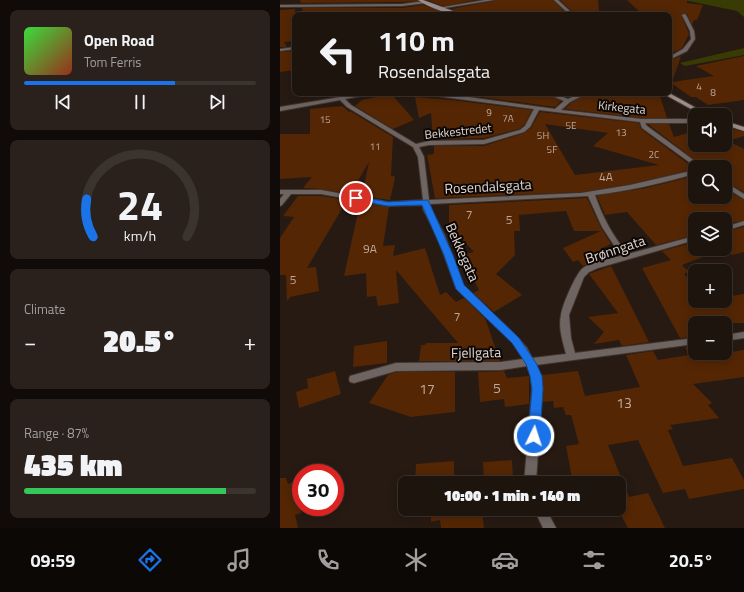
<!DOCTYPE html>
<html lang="en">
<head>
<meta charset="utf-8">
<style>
	:root { --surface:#1d140e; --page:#2a211c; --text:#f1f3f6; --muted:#a09e9e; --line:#3b332e; --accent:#1a73e8 }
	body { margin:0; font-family:"Titillium Web",sans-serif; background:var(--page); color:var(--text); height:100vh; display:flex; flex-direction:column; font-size:15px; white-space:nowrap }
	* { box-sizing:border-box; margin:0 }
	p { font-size:13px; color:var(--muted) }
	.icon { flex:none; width:22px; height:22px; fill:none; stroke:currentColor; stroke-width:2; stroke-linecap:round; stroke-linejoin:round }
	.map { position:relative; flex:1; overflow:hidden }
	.side { display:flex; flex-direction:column; gap:10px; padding:10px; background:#100b08; width:280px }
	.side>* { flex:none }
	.hud { position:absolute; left:12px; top:12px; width:380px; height:84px; border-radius:8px; box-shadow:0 2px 10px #0003,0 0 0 1px var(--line); background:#1d140e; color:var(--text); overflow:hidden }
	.fabs { position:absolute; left:408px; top:108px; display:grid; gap:8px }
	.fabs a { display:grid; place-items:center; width:44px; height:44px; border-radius:8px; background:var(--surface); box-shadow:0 2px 10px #0003,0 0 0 1px var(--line); font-size:20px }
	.speed { position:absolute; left:12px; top:464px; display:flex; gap:8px; font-size:20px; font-weight:700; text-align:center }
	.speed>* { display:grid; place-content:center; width:52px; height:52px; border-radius:50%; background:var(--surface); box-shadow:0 2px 10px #0003,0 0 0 1px var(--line); line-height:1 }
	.speed .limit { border:6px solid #d22; background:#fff; color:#111 }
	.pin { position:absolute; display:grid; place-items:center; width:34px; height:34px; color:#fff; margin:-17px; border:2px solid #fff; border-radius:50%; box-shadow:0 1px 4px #0007 }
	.me { position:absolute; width:44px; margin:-22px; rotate:4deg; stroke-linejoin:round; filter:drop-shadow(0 0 3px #0008) }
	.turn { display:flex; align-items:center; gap:14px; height:84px; padding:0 20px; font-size:18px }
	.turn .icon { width:52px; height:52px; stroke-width:2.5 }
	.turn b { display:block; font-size:28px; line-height:34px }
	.big { font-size:30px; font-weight:800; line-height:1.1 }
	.side .tile { flex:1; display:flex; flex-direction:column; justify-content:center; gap:6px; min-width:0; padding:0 14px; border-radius:8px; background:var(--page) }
	.side .dial { align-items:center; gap:0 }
	.dial svg { height:104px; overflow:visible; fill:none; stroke:var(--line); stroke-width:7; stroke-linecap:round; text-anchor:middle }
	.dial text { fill:var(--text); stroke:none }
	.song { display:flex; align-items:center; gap:12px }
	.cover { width:48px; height:48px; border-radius:6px; background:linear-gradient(135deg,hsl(120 70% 55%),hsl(10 70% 35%)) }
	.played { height:4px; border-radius:2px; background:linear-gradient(90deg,var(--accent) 65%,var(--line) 65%) }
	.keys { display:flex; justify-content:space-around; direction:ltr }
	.heat { display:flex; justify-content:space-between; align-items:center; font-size:22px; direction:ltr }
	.charge { height:6px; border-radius:3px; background:linear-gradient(90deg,#34c759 87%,var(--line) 0) }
	.trip { position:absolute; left:118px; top:476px; width:228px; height:40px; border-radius:8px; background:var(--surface); box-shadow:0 2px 10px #0003,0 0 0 1px var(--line); font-weight:800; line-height:40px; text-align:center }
	.menu { display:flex; height:64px; justify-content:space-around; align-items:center; background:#0c0806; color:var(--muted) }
	.menu .icon { width:28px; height:28px }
	.menu .active { color:var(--accent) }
	.menu b { font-size:18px; color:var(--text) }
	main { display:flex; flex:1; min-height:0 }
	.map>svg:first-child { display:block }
</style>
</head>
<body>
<main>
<section class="side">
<div class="tile">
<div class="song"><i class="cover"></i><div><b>Open Road</b><p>Tom Ferris</p></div></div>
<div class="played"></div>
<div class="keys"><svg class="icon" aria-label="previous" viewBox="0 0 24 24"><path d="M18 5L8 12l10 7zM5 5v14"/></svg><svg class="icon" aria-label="pause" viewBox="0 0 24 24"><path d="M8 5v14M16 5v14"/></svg><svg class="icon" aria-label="next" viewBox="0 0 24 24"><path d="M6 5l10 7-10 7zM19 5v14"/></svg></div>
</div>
<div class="tile dial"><svg viewBox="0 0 100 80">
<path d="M14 69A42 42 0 1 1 86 69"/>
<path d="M14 69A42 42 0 0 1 9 40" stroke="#1a73e8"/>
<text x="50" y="56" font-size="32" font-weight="700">24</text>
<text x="50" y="72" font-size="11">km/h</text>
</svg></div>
<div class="tile"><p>Climate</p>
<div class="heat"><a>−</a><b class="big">20.5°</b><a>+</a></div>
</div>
<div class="tile"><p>Range · 87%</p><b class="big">435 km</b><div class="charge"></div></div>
</section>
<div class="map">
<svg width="464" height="528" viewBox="0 0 464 528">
	<rect width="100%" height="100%" fill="#271a12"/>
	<g fill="#393b04">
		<polygon points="404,0 464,0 464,17 457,11"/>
		<polygon points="464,48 464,55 405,66 400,63"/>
	</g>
	<g fill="#542604" fill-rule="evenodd">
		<polygon points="20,0 137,0 137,1 122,2 21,3"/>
		<polygon points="147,0 196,0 163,6"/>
		<polygon points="215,0 273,0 287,14 185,15 171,9 214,1"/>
		<polygon points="280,0 318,0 319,11 294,13"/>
		<polygon points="347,0 407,0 407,3 423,5 417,20 414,20 412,25 407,14 403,13 401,15 409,34 402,48 389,55 389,15 363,15"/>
		<polygon points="143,5 171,15 24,15 22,8 122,8"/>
		<polygon points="15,9 15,41 4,42 7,47 0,47 0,10"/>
		<polygon points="10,51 15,58 15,70 0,72 0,52"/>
		<polygon points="401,56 392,82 434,76 416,66 464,56 464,100 428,105 416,97 411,97 391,83 389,83 389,61"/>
		<polygon points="197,93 264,93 281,101 275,107 194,96"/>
		<polygon points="309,93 379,93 387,118 362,118 285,109 291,103"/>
		<polygon points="97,97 114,97 134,120 113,129 75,106 82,100"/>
		<polygon points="135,97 171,100 252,110 244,125 239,129 204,138 153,139 151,113 139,118"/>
		<polygon points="62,106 69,112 70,111 113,137 111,176 115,176 114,178 115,178 110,200 82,196 89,162 70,194 41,189 23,188 32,177 0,179 0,134 30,134 30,109"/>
		<path d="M 260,112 L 359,123 L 361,129 L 415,169 L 350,184 L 301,192 L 155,198 L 147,155 L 154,154 L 154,146 L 204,146 L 244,133 L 251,128 ZM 265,124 L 328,133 L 313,146 L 379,165 L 295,175 Z"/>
		<polygon points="368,124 389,124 394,137 415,131 415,145 445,145 445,127 464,132 464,136 448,141 464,149 464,192 445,181 445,167 424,167"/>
		<polygon points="415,176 415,197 445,197 445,189 464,200 464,220 445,225 445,219 415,219 415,235 376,245 347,212 325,215 317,196 366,188"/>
		<polygon points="18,196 41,196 67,200 27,268 36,267 39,291 10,297 7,301 6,275 0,275 0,238 14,217 3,216"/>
		<polygon points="307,198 321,228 331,244 322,248 327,258 303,266 298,260 293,262 283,248 321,231 294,231 286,211 239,215 240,231 234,231 235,255 216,274 242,295 214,312 193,293 199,290 181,255 194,252 169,225 169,205"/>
		<polygon points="80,203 109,207 103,246 115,245 113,256 145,248 160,295 166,292 176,302 184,298 205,318 220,361 139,361 141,345 145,345 146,343 178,343 116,270 119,303 98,306 96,296 87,297 86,273 64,276"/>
		<polygon points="464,227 464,252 452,255 445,249 445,232"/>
		<polygon points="415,242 415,249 444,249 402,265 409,272 404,274 415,286 415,301 445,301 445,297 464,294 464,323 415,323 415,337 400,338 362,268 391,260 382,251"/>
		<polygon points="331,266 369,342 342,346 339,340 314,344 324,332 308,317 338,313 309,274"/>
		<polygon points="107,341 107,363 73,367 74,346"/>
		<polygon points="415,346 415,353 445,353 464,350 464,377 413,384 432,403 428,405 439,418 390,425 393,429 388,430 403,466 452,458 464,480 464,489 409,499 405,489 383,493 358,440 328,445 349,497 368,493 385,528 348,528 338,509 339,483 293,483 286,446 299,444 291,415 286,415 283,407 274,408 273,401 263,402 262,375 298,371 305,396 360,387 346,355 373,351 378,360 409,355 405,347"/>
		<polygon points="55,371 61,394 19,408 16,392 28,388 27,379"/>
		<polygon points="224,371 227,378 249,376 249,404 225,407 224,399 200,402 198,372"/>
		<polygon points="116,372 175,372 175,412 131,417 89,403 108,375"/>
		<polygon points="232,460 233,478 204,481 203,462"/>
		<polygon points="174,461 174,483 135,483 136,464"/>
		<polygon points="0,478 6,478 8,484 21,479 21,513 15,515 18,528 0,528"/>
		<polygon points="151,509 202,509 204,528 161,528 160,520 151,522"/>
	</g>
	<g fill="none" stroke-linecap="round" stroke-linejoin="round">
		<g stroke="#41342d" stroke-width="2">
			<g id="minor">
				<polygon points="205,0 214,0 159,9 157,8"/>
				<polygon points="274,0 278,0 294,15 290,15"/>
				<polygon points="145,1 146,3 122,6 0,7 0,5 122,4"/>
				<polygon points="404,14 406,15 414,31 415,39 407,51 389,60 389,57 403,49 411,39 410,31 402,15"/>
				<polygon points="15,47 15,49 0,51 0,49"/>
				<path d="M 85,93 L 97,93 L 65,99 L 71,105 L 136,144 L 149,141 L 204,140 L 240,130 L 245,126 L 254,109 L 148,95 L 145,93 L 159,93 L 275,109 L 284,101 L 265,93 L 273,93 L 288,99 L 301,93 L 308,93 L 290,102 L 281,110 L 362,119 L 415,119 L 415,123 L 365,123 L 367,126 L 423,167 L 416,167 L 362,128 L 360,122 L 259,110 L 250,127 L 244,132 L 204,144 L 149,145 L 139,147 L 144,157 L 149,200 L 301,193 L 350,185 L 415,170 L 415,174 C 382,183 349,191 315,195 C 322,216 333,237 348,254 L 415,236 L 415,240 L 318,268 L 309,272 L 304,277 L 289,315 L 291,338 L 295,353 L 415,338 L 415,344 L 256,365 L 261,376 L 262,389 L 256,483 L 244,483 L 252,389 L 251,376 L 247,366 L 221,370 L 116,371 L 74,383 L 70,382 L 69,379 L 70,376 L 116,363 L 221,362 L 243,359 L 240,353 L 233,343 L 176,288 L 157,236 L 143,209 L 143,205 L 108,206 L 41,194 L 11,194 L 2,205 L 0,206 L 0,199 L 4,194 L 0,194 L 0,190 L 41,190 L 108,202 L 143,200 L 138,157 L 133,147 L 67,107 L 60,100 L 0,111 L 0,107 ZM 308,196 L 322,227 L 341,256 C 329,259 313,261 303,268 C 296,273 282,306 281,315 C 278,328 283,342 286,354 L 252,358 L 247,348 L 239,339 L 183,285 L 165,236 L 151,209 L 150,204 Z"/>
				<polygon points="445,182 464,194 464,199 445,187"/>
				<polygon points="464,221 464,225 445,231 445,227"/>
				<polygon points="464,332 464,338 445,341 445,335"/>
				<polygon points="254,509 266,509 276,528 263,528"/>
			</g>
		</g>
		<g stroke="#41342d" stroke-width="2">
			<g id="secondary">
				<path d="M 138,0 L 143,0 L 184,15 C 169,15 150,8 138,0 Z"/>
				<polygon points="382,93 389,93 429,115 422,115"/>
				<polygon points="445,121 464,127 464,131 445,125"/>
			</g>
		</g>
		<use href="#minor" fill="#6e6562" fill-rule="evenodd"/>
		<use href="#secondary" fill="#9c8e8a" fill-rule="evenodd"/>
	</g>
	<polygon fill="#1a73e8" stroke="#114b97" points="76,196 108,202 148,200 173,255 184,285 239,338 256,363 262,376 263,389 260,436 258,440 254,441 250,440 248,436 252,389 250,376 246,364 232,343 176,289 164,255 142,205 108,206 73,200 72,198"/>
	<g text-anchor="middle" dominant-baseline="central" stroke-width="4" stroke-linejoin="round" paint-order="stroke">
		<g font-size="10" fill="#bdaa9e">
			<text x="419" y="86">4</text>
			<text x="433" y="92">8</text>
			<text x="209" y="112">9</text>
			<text x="228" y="118">7A</text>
			<text x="45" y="119">15</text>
			<text x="291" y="125">5E</text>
			<text x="341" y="132">13</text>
			<text x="263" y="135">5H</text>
			<text x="95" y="146">11</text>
			<text x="272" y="149">5F</text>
			<text x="374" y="154">2C</text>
		</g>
		<g font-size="12" fill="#e0d6d1" stroke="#0c0704">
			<text transform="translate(342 107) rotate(6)">Kirkegata</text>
			<text transform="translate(178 131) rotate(-6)">Bekkestredet</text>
		</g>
		<g font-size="12" fill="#bdaa9e">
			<text x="326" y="176">4A</text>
			<text x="189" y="214">7</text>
			<text x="229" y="219">5</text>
			<text x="90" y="248">9A</text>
			<text x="13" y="279">5</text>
			<text x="177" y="316">7</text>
		</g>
		<g font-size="14" fill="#e0d6d1" stroke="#0c0704">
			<text transform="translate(208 186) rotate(-3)">Rosendalsgata</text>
			<text transform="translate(335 249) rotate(-18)">Brønngata</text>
			<text transform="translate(183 252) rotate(66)">Bekkegata</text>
			<text transform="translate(196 352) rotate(-1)">Fjellgata</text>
		</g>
		<g font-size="14" fill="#bdaa9e">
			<text x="217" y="387">5</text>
			<text x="147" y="388">17</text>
			<text x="344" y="402">13</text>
		</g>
	</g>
</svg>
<div class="fabs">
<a><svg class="icon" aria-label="sound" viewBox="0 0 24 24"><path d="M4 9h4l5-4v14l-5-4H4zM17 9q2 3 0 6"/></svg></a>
<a><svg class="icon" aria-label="search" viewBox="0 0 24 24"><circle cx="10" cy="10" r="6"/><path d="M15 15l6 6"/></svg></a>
<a><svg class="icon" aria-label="layers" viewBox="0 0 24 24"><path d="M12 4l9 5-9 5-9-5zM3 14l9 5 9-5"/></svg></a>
<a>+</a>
<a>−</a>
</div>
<div class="speed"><div class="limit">30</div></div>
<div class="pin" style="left:76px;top:198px;background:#d93025"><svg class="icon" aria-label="arrive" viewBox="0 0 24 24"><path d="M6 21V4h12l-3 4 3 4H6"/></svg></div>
<svg class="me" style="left:254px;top:436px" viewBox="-20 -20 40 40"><circle r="17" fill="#1a73e8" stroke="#fff" stroke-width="3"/><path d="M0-11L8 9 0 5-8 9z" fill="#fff"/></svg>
<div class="trip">10:00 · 1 min · 140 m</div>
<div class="hud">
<div class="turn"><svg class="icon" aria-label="left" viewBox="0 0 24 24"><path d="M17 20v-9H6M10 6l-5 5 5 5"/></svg><div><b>110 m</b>Rosendalsgata</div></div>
</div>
</div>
</main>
<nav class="menu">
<b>09:59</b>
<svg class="icon active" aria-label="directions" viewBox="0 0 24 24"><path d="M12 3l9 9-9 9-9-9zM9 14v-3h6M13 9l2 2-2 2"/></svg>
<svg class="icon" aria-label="music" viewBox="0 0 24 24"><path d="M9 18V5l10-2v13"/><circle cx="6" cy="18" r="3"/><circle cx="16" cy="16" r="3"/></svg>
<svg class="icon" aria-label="phone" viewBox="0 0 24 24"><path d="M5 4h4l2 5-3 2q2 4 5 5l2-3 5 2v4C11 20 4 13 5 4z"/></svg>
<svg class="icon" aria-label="climate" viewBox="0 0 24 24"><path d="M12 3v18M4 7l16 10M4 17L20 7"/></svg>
<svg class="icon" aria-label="car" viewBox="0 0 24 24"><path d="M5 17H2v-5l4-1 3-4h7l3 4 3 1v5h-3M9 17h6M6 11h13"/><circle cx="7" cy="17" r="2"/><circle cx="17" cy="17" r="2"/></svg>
<svg class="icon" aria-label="filters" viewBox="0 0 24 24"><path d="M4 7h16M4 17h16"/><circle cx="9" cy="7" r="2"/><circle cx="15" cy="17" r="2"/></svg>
<b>20.5°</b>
</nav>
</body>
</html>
